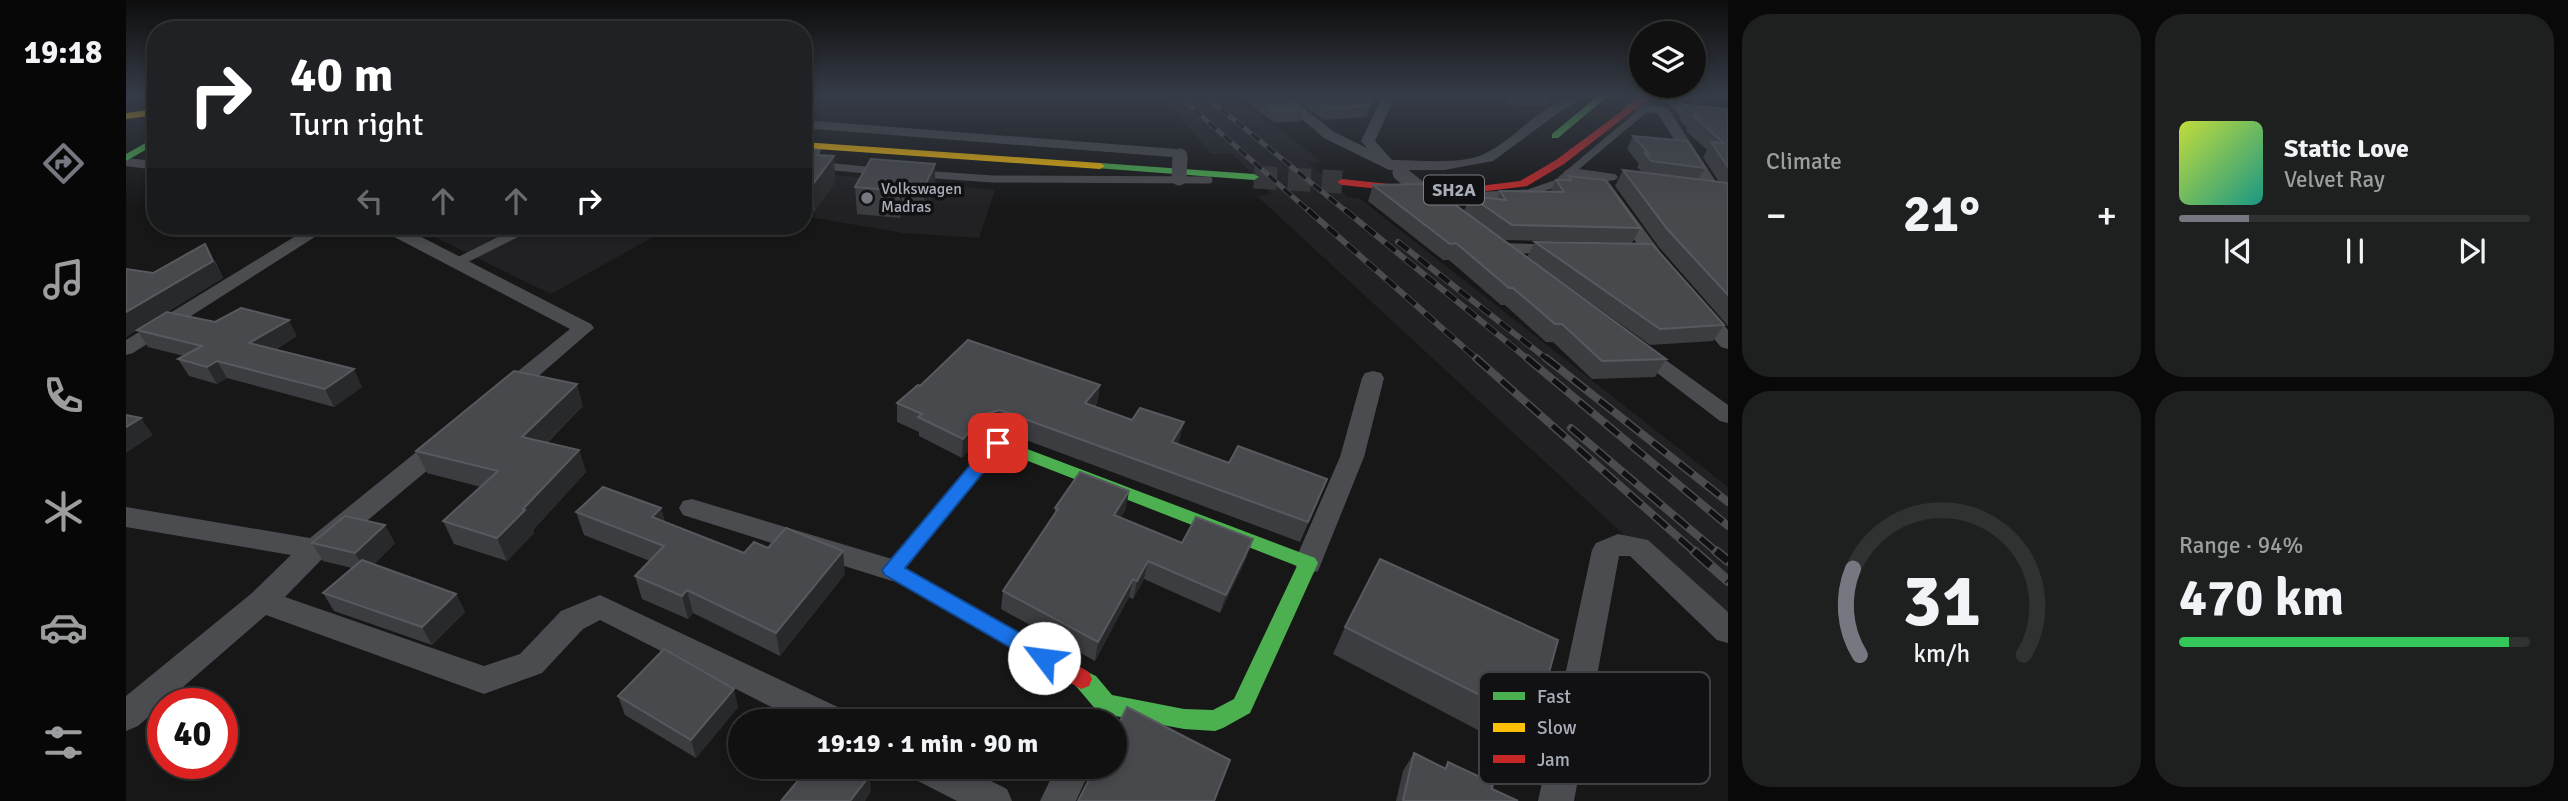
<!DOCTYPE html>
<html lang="en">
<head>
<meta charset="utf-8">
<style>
	:root { --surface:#111; --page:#1e1f1f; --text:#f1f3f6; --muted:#9c9d9f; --line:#303131; --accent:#757880 }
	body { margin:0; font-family:Signika,sans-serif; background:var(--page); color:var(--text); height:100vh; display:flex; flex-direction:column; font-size:26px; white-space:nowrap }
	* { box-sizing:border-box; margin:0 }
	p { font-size:23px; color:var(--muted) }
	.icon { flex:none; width:38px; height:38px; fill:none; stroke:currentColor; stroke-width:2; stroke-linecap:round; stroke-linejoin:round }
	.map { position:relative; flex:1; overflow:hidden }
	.details { display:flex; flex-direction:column; gap:14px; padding:14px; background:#090909; width:840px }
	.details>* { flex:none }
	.guide { position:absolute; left:21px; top:21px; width:665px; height:214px; border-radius:28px; box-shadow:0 4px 10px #0003,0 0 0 2px var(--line); background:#202124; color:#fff; overflow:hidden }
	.buttons { position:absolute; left:1503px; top:21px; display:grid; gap:14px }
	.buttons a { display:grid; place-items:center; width:77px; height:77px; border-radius:50%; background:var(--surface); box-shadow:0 4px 10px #0003,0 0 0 2px var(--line); font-size:35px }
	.speed { position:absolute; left:21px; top:688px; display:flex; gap:14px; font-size:35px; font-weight:700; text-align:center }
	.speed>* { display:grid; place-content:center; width:91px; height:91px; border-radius:50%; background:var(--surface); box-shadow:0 4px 10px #0003,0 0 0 2px var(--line); line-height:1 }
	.speed .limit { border:10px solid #d22; background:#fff; color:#111 }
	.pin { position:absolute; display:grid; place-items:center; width:60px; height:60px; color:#fff; margin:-30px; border-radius:14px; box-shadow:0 4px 10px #0006 }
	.me { position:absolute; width:77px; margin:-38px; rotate:300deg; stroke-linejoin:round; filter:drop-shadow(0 0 5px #0008) }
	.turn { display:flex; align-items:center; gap:24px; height:147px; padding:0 28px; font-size:32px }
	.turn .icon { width:91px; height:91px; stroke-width:2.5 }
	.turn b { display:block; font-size:49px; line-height:60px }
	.lanes { display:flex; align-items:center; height:66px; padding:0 28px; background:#0003; justify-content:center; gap:35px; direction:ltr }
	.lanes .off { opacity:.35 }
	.big { font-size:52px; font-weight:700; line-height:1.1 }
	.details .card { flex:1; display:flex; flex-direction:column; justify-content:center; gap:10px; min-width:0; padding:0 24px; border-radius:28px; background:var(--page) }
	.details .dial { align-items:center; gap:0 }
	.dial svg { height:182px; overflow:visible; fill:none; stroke:var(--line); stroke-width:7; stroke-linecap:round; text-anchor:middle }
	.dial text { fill:var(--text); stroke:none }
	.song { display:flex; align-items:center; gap:21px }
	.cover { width:84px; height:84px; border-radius:10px; background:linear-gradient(135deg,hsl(70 70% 55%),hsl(170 70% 35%)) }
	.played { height:7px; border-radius:4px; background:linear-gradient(90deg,var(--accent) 20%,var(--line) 20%) }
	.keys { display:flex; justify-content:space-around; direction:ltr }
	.heat { display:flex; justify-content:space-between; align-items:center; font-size:38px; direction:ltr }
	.charge { height:10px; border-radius:5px; background:linear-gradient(90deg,#34c759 94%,var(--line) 0) }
	.details .tiles { flex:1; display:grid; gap:14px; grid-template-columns:repeat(2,1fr) }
	.trip { position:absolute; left:602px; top:709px; width:399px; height:70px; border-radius:35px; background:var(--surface); box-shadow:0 4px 10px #0003,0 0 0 2px var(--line); font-weight:700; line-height:70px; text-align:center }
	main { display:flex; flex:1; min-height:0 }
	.tabs { display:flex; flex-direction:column; width:126px; justify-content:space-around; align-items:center; background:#070707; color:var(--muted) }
	.tabs .icon { width:49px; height:49px }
	.tabs .active { color:var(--accent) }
	.tabs b { font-size:32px; color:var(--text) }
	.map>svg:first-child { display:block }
</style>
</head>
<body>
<main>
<nav class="tabs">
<b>19:18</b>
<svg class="icon active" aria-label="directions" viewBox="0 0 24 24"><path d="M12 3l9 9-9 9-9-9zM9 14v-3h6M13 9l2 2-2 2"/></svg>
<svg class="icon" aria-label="music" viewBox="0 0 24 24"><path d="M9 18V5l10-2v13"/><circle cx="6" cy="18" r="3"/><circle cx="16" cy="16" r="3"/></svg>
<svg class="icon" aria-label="phone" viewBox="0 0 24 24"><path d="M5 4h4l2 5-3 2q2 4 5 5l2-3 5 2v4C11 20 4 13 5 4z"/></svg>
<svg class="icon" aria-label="climate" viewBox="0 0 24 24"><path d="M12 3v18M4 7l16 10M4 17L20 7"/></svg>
<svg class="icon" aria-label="car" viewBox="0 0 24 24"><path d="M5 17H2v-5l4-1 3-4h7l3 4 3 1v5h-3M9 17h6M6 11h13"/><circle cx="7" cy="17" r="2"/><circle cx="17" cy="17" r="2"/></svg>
<svg class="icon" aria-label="filters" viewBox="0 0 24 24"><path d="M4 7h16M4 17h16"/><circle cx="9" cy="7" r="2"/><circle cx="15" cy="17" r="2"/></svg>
</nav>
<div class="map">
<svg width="1602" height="801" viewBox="0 0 1602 801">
	<rect width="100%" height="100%" fill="#171717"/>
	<g fill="#212124">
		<polygon points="1035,96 1110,96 1196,162 1183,163 1222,197 1233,198 1602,487 1602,631 1131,196 1146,194 1106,153 1086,154"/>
		<polygon points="677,172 869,190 853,238 777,233 677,216"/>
		<polygon points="286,226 547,226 425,294"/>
	</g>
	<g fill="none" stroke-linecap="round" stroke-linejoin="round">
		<polyline stroke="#343537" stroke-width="23" stroke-dasharray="23 11" stroke-linecap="butt" points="1128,177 1216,182"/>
		<g stroke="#4b4c50" stroke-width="7">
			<polyline points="677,164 751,171"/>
			<polyline points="795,174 867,179 1083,180"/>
			<polyline points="1344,196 1402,193 1431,183 1519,109"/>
		</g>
		<polyline stroke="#4b4c50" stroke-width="9" points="332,262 404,226"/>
		<g fill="#4b4c50" fill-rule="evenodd">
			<path d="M 1149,96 L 1163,96 L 1208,132 L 1241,148 L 1235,141 L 1257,96 L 1269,96 L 1249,141 L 1266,160 C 1292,160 1335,165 1358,154 C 1390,139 1411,107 1445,98 L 1451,102 L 1439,108 L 1367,161 L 1318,170 L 1263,170 L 1198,138 Z"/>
			<polygon points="1535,96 1549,96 1567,113 1565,116 1555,116"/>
			<polygon points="1505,102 1542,108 1596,191 1594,194 1582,194 1532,114 1500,109 1498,106"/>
			<polygon points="677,120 1050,149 1061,156 1054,160 1046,157 677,128"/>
			<polygon points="0,158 30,161 30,170 0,166"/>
			<polygon points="1445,168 1489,174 1492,177 1489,180 1482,181 1545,266 1542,270 1530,270 1465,180 1440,176 1437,173 1440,170"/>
			<polygon points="186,226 206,226 7,353 0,355 0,340"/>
			<polygon points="253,226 274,226 465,324 468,328 386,399 370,399 367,394 370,389 444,329 255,230"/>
			<polygon points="1377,243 1434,245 1443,250 1434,255 1371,252 1368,248 1371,244"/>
			<polygon points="1572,302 1579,304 1602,330 1602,349 1595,347 1562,308 1565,304"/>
			<polygon points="1512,343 1519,345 1602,405 1602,423 1594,421 1505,353 1501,349 1505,345"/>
			<polygon points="1247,371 1255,373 1258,378 1238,457 1192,571 1182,574 1172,571 1168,563 1214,457 1236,378 1239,373"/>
			<polygon points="319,434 328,436 331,442 328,448 199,556 159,597 358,666 394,654 435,611 474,595 718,710 723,721 673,721 474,620 457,629 416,673 358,694 140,615 12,726 0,731 0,696 126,593 165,555 0,527 0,507 184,538 310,436"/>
			<polygon points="566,499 776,562 780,570 776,578 766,581 557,515 553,508 557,501"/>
			<polygon points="1492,534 1522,540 1602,612 1602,643 1591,640 1504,556 1493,556 1448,801 1412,801 1466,550 1470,543"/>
			<polygon points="781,766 835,766 881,789 886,801 831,801 786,778"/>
			<polygon points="931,766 966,766 950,801 914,801"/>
		</g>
		<g fill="#4caf50" fill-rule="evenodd">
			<polygon points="1472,96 1482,96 1432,138 1426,138 1426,134"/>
			<polygon points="30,137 30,144 0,161 0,154"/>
			<polygon points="974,163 1128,174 1133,177 1128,180 970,168 969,166"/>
			<polygon points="872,438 1189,558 1192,563 1124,713 1097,728 1089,731 1058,729 979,714 971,711 944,679 947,672 955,669 970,676 986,695 1058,709 1087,710 1108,699 1171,566 866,447 864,443"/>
		</g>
		<g fill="#ffc107" fill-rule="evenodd">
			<polygon points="30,109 30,115 0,119 0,113"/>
			<polygon points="677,142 974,163 979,166 974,169 677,148"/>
		</g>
		<g fill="#c62828" fill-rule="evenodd">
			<polygon points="1516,96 1526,96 1438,164 1401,186 1345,193 1282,192 1216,185 1211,182 1216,179 1282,186 1345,187 1394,181 1430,160"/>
			<polygon points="872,438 880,443 878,447 779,568 963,672 966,679 963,686 955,689 759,575 756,570 866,439"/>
		</g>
		<g stroke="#4b4c4f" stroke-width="5">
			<g id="rail-far3">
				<polyline points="1053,96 1184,212"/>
				<polyline points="1079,96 1221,212"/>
			</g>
		</g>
		<g stroke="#4b4c4f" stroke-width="6">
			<g id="rail-far2">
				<polyline points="1182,210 1352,360"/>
				<polyline points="1219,210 1403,360"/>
				<polyline points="1272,242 1422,360"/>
			</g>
		</g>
		<g stroke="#4b4c4f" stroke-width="8">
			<g id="rail-far1">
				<polyline points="1350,358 1570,553"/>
				<polyline points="1401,358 1602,526"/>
				<polyline points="1420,358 1602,502"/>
				<polyline points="1445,428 1592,553"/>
			</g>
		</g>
		<g stroke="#4b4c4f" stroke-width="10">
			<g id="rail">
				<polyline points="1568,551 1602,581"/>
				<polyline points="1590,551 1602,561"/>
			</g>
		</g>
		<use href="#rail-far3" stroke="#111113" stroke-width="3.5" stroke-dasharray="10" stroke-linecap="butt"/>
		<use href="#rail-far2" stroke="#111113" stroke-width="4.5" stroke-dasharray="13" stroke-linecap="butt"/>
		<use href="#rail-far1" stroke="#111113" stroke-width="5" stroke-dasharray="17" stroke-linecap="butt"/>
		<use href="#rail" stroke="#111113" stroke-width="7" stroke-dasharray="22" stroke-linecap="butt"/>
		<g stroke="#4b4c50" stroke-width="15">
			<polyline points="1274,173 1303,196"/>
			<polyline points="1053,178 1054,156"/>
		</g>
	</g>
	<g fill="#3c3d40">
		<polygon points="1112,96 1161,96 1178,110 1175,121 1149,123"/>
		<polygon points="1167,96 1249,96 1242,116 1239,117 1197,120"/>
		<polygon points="1377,96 1424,96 1420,106 1383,105"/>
		<polygon points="1560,105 1602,109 1602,326 1532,246 1489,186 1497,170 1516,172 1511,167 1513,164 1501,149 1507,136 1579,168 1572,179 1593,182 1577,157 1581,150 1560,131 1561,128 1553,119"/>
		<polygon points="30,136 30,158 22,143 23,143 21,140"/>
		<polygon points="677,149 694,155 708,156 709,182 689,211 677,210"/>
		<polygon points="809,164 809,190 798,215 776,213 774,218 731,214 729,187"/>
		<polygon points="1442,176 1514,228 1506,243 1379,240 1338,211 1344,196 1371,199 1374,191 1424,192 1430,180 1441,180"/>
		<polygon points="1247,185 1540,359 1529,377 1466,379 1427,342 1420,342 1379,305 1375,305 1323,260 1317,260 1242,201"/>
		<polygon points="1409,242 1598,325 1587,341 1524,345 1401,257"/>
		<polygon points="89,261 97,278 41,312 89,322 171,336 149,350 236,387 208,407 101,378 91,384 63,376 52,359 58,356 22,347 11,330 0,337 27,273"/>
		<polygon points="974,385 971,403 969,407 1053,442 1052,444 1193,498 1174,542 873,430 858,433 836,458 793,436 793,432 771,422 771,403 794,386"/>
		<polygon points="457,406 421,443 453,450 460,472 407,530 408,533 381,561 328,544 317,521 355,487 301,473 290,451"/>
		<polygon points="535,508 539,522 618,553 642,548 719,574 654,656 567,613 562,619 516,599 509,576 524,561 458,535 450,512"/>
		<polygon points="929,508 1000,509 994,518 1056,543 1121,557 1094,613 1018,579 1007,599 1003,597 969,661 875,609 877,591 929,514"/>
		<polygon points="186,543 269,543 248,564 330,594 339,612 306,645 208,611 197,593 226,568 197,561"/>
		<polygon points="1219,627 1409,723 1390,750 1207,654"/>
		<polygon points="492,696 612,707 570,758 499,715"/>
		<polygon points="1288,753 1318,768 1322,762 1366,789 1392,801 1270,801 1277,771"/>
	</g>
	<g fill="#28292a">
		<polygon points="1238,96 1249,96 1247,104 1247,101"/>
		<polygon points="1246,104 1242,116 1239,117 1243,106"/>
		<polygon points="694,150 695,173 708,156 709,182 689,211 687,184 691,155"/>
		<polygon points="809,164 809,190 798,215 798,188"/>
		<polygon points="776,186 776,213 774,218 774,191"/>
		<polygon points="79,244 97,278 0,337 0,312"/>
		<polygon points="163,320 171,336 132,360 123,343"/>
		<polygon points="91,361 101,378 91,384 81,367"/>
		<polygon points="228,369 236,387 208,407 199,389"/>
		<polygon points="451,384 457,406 404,459 396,437"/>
		<polygon points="974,385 971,403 957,422 959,403"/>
		<polygon points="874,410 873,430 858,433 836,458 837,439 859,414"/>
		<polygon points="15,418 27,435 0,453 0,427"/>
		<polygon points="1058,422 1053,442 1041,462 1046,442"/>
		<polygon points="453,450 460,472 407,530 408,533 381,561 371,538"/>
		<polygon points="1003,491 1000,509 985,533 988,515"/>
		<polygon points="535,508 541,531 526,517"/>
		<polygon points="259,525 269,543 240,572 229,553"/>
		<polygon points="1127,539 1121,557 1094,613 1100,595"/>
		<polygon points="717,551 719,574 654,656 650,633"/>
		<polygon points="1022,561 1018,579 1007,599 1011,581"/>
		<polygon points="1007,579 1003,597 969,661 972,642"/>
		<polygon points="561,590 567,613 562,619 556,596"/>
		<polygon points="330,594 339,612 306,645 296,627"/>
		<polygon points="608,689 612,707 570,758 565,740"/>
		<polygon points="744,775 745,792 739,801 724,801"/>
	</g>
	<g fill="#48494d" stroke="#57595e" stroke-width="2">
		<polygon points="1130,96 1161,96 1178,110 1151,112"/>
		<polygon points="1184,96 1239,96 1247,101 1242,102 1246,104 1243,106 1200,109"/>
		<polygon points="1560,105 1602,109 1602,167 1585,142 1598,143 1567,116 1572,116"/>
		<polygon points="30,136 30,144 22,143 27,141 21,140"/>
		<polygon points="1507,136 1561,141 1579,168 1525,161 1519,153 1523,154"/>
		<polygon points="677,149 694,150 691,155 708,156 687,184 677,183"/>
		<polygon points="745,159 809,164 798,188 776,186 774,191 729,187"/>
		<polygon points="1497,170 1602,183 1602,295 1542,230"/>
		<polygon points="1442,176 1479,180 1514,228 1386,225 1344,196 1380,200 1374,191 1438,192 1430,180 1445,180"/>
		<polygon points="1296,184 1309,190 1540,359 1476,361 1436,324 1429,324 1387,288 1383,288 1330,243 1324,244 1247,185"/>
		<polygon points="1409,242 1526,244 1598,325 1534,329"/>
		<polygon points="79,244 87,261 0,312 0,269 27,273"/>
		<polygon points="115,308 163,320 123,343 228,369 199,389 91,361 81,367 52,359 76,346 11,330 41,312 89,322"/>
		<polygon points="842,340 974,385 959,403 1006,420 1014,408 1058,422 1046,442 1103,463 1112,446 1201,479 1182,522 874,410 859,414 837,439 792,417 796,414 771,403 792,385 794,386"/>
		<polygon points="388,371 451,384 396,437 453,450 397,509 399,510 371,538 317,521 372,471 290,451"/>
		<polygon points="0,415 15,418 0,427"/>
		<polygon points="954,472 1003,491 988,515 1056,543 1070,517 1127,539 1100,595 1022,561 1011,581 1007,579 972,642 877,591 932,509 929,508"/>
		<polygon points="477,487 535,508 526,517 618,553 628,542 642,548 660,528 717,551 650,633 561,590 556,596 509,576 538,546 450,512"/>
		<polygon points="219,516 259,525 229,553 186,543"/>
		<polygon points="1254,559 1432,640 1409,723 1219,627"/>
		<polygon points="236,560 330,594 296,627 197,593"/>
		<polygon points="538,649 608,689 565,740 492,696"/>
		<polygon points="1001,707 1104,760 1088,801 952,801 970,766 989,766 989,731"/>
		<polygon points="1288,753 1320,769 1322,762 1367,783 1366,789 1392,801 1279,801 1277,800"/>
		<polygon points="684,766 732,766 744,775 724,801 655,801"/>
	</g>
	<linearGradient id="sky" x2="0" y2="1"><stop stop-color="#0d0d0d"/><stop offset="0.46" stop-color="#363c47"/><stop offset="1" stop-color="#363c47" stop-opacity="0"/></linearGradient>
	<rect width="1602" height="208" fill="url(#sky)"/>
	<polygon fill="#1a73e8" stroke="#114b97" stroke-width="2" points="872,437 878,439 881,443 878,447 779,568 926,651 929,658 926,665 918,667 759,575 756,570 866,439"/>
	<circle fill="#757880" stroke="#111113" stroke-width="2.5" cx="741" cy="198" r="7"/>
	<g text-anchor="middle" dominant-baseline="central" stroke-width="7" stroke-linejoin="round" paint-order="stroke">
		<g font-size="16" fill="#a8adb8" stroke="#111113" text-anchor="start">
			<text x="755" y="189">Volkswagen<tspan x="755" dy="18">Madras</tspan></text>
		</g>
		<rect fill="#111113" stroke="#7b7e86" stroke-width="2" x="1298" y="175.5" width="60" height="29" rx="5"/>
		<g font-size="18" font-weight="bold" fill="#a8adb8">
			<text x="1328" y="190">SH2A</text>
		</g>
	</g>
	<rect x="1353" y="672" width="231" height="112" rx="10" fill="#111113" stroke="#3e4045" stroke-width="2"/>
	<rect x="1367" y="692" width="32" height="8" fill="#4caf50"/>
	<rect x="1367" y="723" width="32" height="9" fill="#ffc107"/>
	<rect x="1367" y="755" width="32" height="8" fill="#c62828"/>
	<g font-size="19" fill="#a8adb8">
		<text x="1411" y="703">Fast</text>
		<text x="1411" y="734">Slow</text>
		<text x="1411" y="766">Jam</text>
	</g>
</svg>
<div class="buttons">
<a><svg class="icon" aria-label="layers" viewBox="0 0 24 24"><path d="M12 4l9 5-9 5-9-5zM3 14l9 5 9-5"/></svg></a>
</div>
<div class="speed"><div class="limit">40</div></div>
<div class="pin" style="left:872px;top:443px;background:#d93025"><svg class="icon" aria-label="arrive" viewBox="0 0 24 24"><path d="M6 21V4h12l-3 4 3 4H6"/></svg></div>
<svg class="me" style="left:918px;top:658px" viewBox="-20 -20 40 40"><circle r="19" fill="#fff"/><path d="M0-13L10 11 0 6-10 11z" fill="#1a73e8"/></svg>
<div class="trip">19:19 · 1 min · 90 m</div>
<div class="guide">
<div class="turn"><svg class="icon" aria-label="right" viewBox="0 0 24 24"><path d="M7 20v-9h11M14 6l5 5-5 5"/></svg><div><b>40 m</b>Turn right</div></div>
<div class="lanes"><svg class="icon off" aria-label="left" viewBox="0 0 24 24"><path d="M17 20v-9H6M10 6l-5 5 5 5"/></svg><svg class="icon off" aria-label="ahead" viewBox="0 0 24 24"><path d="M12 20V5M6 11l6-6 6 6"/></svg><svg class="icon off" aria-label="ahead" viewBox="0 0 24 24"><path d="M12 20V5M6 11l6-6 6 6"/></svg><svg class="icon" aria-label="right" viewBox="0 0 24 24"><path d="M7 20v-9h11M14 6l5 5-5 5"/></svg></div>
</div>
</div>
<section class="details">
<div class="tiles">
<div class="card"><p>Climate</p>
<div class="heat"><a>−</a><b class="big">21°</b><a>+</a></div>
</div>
<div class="card">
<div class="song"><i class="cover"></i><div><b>Static Love</b><p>Velvet Ray</p></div></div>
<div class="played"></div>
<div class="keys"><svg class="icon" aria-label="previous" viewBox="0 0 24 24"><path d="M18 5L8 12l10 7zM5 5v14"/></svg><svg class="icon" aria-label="pause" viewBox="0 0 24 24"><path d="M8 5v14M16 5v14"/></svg><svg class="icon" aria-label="next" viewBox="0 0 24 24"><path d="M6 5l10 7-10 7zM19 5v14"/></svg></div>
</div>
<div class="card dial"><svg viewBox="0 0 100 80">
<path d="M14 69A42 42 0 1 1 86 69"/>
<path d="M14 69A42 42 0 0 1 11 31" stroke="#757880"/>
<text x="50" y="56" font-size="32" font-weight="700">31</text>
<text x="50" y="72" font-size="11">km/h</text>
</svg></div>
<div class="card"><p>Range · 94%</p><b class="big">470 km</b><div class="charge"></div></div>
</div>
</section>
</main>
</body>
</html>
